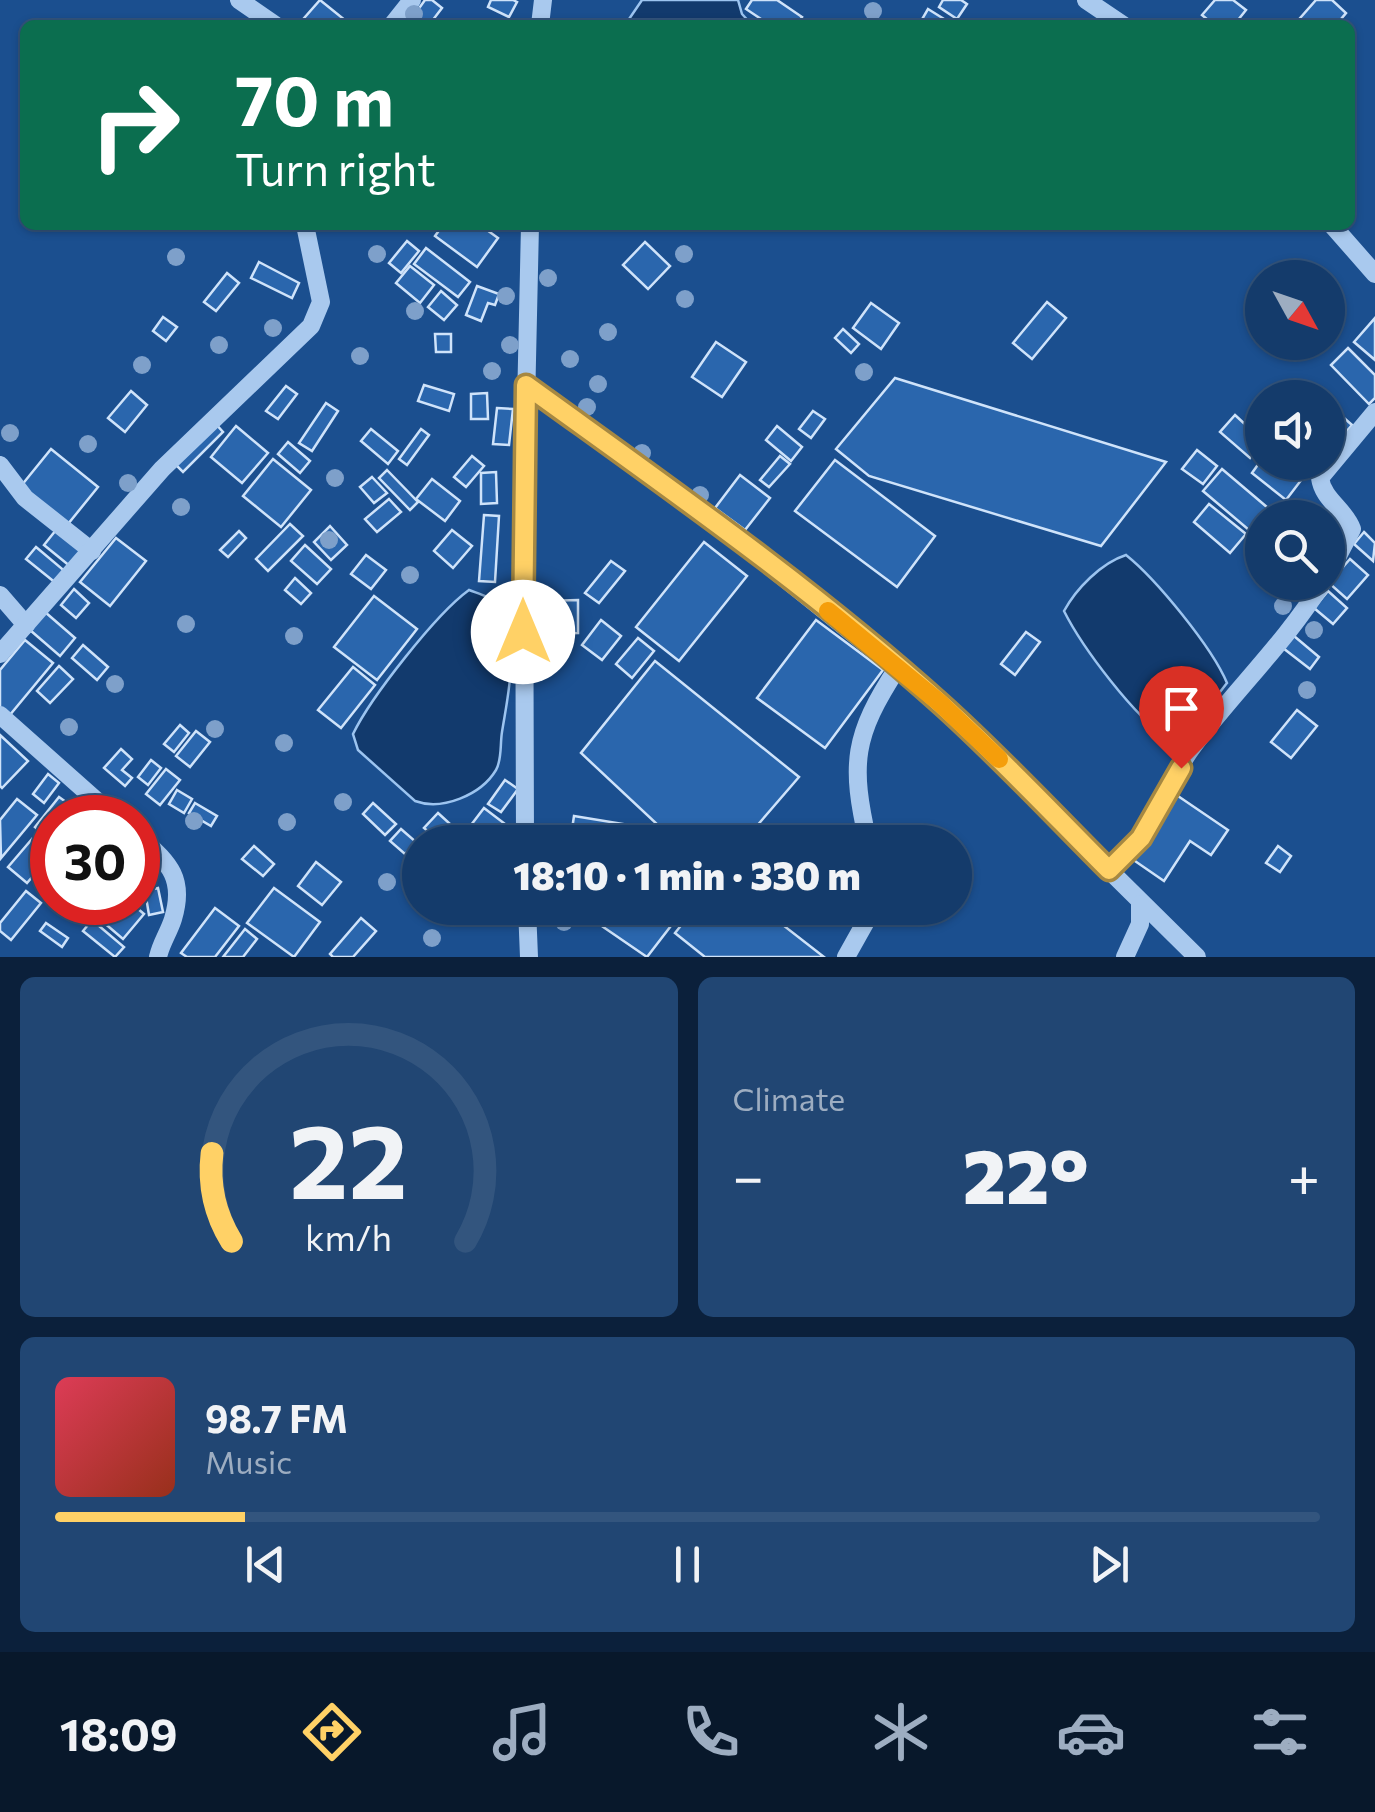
<!DOCTYPE html>
<html lang="en">
<head>
<meta charset="utf-8">
<style>
	:root { --surface:#143b6b; --page:#214673; --text:#f1f3f6; --muted:#9dadc1; --line:#33557e; --accent:#ffd166 }
	body { margin:0; font-family:Commissioner,sans-serif; background:var(--page); color:var(--text); height:100vh; display:flex; flex-direction:column; font-size:38px; white-space:nowrap }
	* { box-sizing:border-box; margin:0 }
	p { font-size:32px; color:var(--muted) }
	.icon { flex:none; width:55px; height:55px; fill:none; stroke:currentColor; stroke-width:2; stroke-linecap:round; stroke-linejoin:round }
	.map { position:relative; height:957px; overflow:hidden }
	.drawer { display:flex; flex-direction:column; gap:20px; padding:20px; background:#0b203b; flex:1 }
	.drawer>* { flex:none }
	.top-card { position:absolute; left:20px; top:20px; width:1335px; height:210px; border-radius:15px; box-shadow:0 2px 8px #0004,0 0 0 2px var(--line); background:#0b6e4f; color:#fff; overflow:hidden }
	.needle { width:65px; rotate:130deg }
	.buttons { position:absolute; left:1245px; top:260px; display:grid; gap:20px }
	.buttons a { display:grid; place-items:center; width:100px; height:100px; border-radius:50%; background:var(--surface); box-shadow:0 2px 8px #0004,0 0 0 2px var(--line); font-size:50px }
	.speed { position:absolute; left:30px; top:795px; display:flex; gap:20px; font-size:50px; font-weight:700; text-align:center }
	.speed>* { display:grid; place-content:center; width:130px; height:130px; border-radius:50%; background:var(--surface); box-shadow:0 2px 8px #0004,0 0 0 2px var(--line); line-height:1 }
	.speed .limit { border:15px solid #d22; background:#fff; color:#111 }
	.pin { position:absolute; display:grid; place-items:center; width:85px; height:85px; color:#fff; margin:-102px -42px; border-radius:50% 50% 50% 0; rotate:-45deg; box-shadow:0 0 10px #0007 }
	.pin .icon { rotate:45deg }
	.me { position:absolute; width:110px; margin:-55px; rotate:0deg; stroke-linejoin:round; filter:drop-shadow(0 0 8px #0008) }
	.turn { display:flex; align-items:center; gap:35px; height:210px; padding:0 50px; font-size:45px }
	.turn .icon { width:130px; height:130px; stroke-width:2.5 }
	.turn b { display:block; font-size:70px; line-height:85px }
	.big { font-size:75px; font-weight:800; line-height:1.1 }
	.drawer .widget { flex:1; display:flex; flex-direction:column; justify-content:center; gap:15px; min-width:0; padding:0 35px; border-radius:15px; background:var(--page) }
	.drawer .dial { align-items:center; gap:0 }
	.dial svg { height:260px; overflow:visible; fill:none; stroke:var(--line); stroke-width:7; stroke-linecap:round; text-anchor:middle }
	.dial text { fill:var(--text); stroke:none }
	.song { display:flex; align-items:center; gap:30px }
	.cover { width:120px; height:120px; border-radius:15px; background:linear-gradient(135deg,hsl(350 70% 55%),hsl(10 70% 35%)) }
	.played { height:10px; border-radius:5px; background:linear-gradient(90deg,var(--accent) 15%,var(--line) 15%) }
	.keys { display:flex; justify-content:space-around; direction:ltr }
	.heat { display:flex; justify-content:space-between; align-items:center; font-size:55px; direction:ltr }
	.drawer .tiles { flex:1; display:grid; gap:20px; grid-template-columns:1fr 1fr }
	.widget:last-child { grid-column:span 2 }
	.trip { position:absolute; left:402px; top:825px; width:570px; height:100px; border-radius:50px; background:var(--surface); box-shadow:0 2px 8px #0004,0 0 0 2px var(--line); font-weight:800; line-height:100px; text-align:center }
	.dock { display:flex; height:160px; justify-content:space-around; align-items:center; background:#08182b; color:var(--muted) }
	.dock .icon { width:70px; height:70px }
	.dock .current { color:var(--accent) }
	.dock b { font-size:45px; color:var(--text) }
	.map>svg:first-child { display:block }
</style>
</head>
<body>
<div class="map">
<svg width="1375" height="957" viewBox="0 0 1375 957">
	<rect width="100%" height="100%" fill="#1b4f8f"/>
	<g fill="#123a6d" stroke="#9cc4f0" stroke-width="2.5">
		<polygon points="642,0 738,0 742,14 752,25 625,25"/>
		<path d="M 1126,555 C 1156,579 1212,647 1227,683 C 1211,703 1194,730 1168,738 C 1135,718 1082,647 1064,611 C 1076,589 1101,563 1126,555 Z"/>
		<path d="M 469,590 C 479,594 489,596 496,604 C 522,638 508,694 502,732 C 500,744 502,760 496,770 C 481,795 442,811 415,801 L 358,750 L 353,734 C 371,697 436,614 469,590 Z"/>
	</g>
	<g fill="#2a66ad" stroke="#cfe3fa" stroke-width="2.5">
		<polygon points="320,0 351,25 298,25"/>
		<polygon points="425,0 432,0 442,8 429,25 407,25"/>
		<polygon points="491,0 513,0 517,2 509,17 488,7"/>
		<polygon points="752,0 777,0 802,17 796,25 770,25 746,9"/>
		<polygon points="943,0 961,0 967,4 957,19 939,7"/>
		<polygon points="1215,0 1233,0 1246,10 1234,25 1214,25 1202,15"/>
		<polygon points="1316,0 1332,0 1346,13 1336,25 1294,25"/>
		<polygon points="928,9 952,24 951,25 927,25 921,21"/>
		<polygon points="443,225 480,225 498,238 477,267 435,236"/>
		<polygon points="407,241 419,251 401,273 389,263"/>
		<polygon points="645,242 670,266 648,289 623,265"/>
		<polygon points="426,248 470,282 458,297 414,264"/>
		<polygon points="259,262 299,283 292,298 251,278"/>
		<polygon points="410,266 434,285 420,303 396,283"/>
		<polygon points="227,273 239,283 216,311 204,302"/>
		<polygon points="477,286 499,294 495,305 488,303 481,321 466,315"/>
		<polygon points="441,291 457,305 444,320 428,307"/>
		<polygon points="1047,302 1066,318 1032,359 1013,343"/>
		<polygon points="871,303 899,323 881,349 853,328"/>
		<polygon points="163,317 177,327 166,341 153,331"/>
		<polygon points="1375,318 1375,360 1354,342"/>
		<polygon points="843,329 859,344 851,353 835,338"/>
		<polygon points="435,334 451,334 451,352 436,352"/>
		<polygon points="716,342 746,362 722,397 692,377"/>
		<polygon points="1348,348 1375,375 1375,398 1369,404 1331,365"/>
		<polygon points="895,378 1166,462 1101,546 869,476 836,449"/>
		<polygon points="424,385 454,394 449,411 418,401"/>
		<polygon points="286,386 297,394 278,419 266,411"/>
		<polygon points="131,391 147,405 125,432 108,418"/>
		<polygon points="487,393 488,419 471,419 471,394"/>
		<polygon points="326,403 338,411 312,451 299,443"/>
		<polygon points="1328,404 1352,425 1328,453"/>
		<polygon points="497,408 513,409 509,445 493,444"/>
		<polygon points="813,411 825,419 811,438 799,429"/>
		<polygon points="1235,415 1262,440 1250,458 1220,432"/>
		<polygon points="214,422 223,432 183,472 174,463"/>
		<polygon points="236,426 268,453 242,483 211,457"/>
		<polygon points="777,426 802,447 791,461 766,440"/>
		<polygon points="371,429 398,451 388,464 361,441"/>
		<polygon points="421,429 429,435 407,465 399,459"/>
		<polygon points="288,442 310,461 300,473 278,454"/>
		<polygon points="51,449 98,487 68,524 21,486"/>
		<polygon points="1197,450 1217,466 1203,484 1182,469"/>
		<polygon points="472,456 484,466 466,487 454,477"/>
		<polygon points="780,456 790,464 769,487 760,480"/>
		<polygon points="273,459 311,490 281,527 243,496"/>
		<polygon points="1262,459 1262,462 1281,462 1302,479 1286,500 1252,473"/>
		<polygon points="835,460 935,536 897,587 795,511"/>
		<polygon points="1222,469 1268,508 1249,530 1203,491"/>
		<polygon points="387,470 418,502 410,510 379,478"/>
		<polygon points="496,472 497,503 481,504 481,473"/>
		<polygon points="740,475 770,498 745,530 715,508"/>
		<polygon points="372,477 387,493 374,503 360,487"/>
		<polygon points="432,479 460,501 445,521 416,499"/>
		<polygon points="389,499 401,512 377,532 365,519"/>
		<polygon points="1209,504 1246,534 1230,553 1194,522"/>
		<polygon points="484,515 499,516 495,582 479,581"/>
		<polygon points="290,524 303,536 268,571 256,559"/>
		<polygon points="330,526 347,545 331,560 314,542"/>
		<polygon points="56,530 84,552 71,567 44,545"/>
		<polygon points="452,530 472,546 453,568 434,551"/>
		<polygon points="239,531 246,538 228,557 220,550"/>
		<polygon points="1364,532 1375,543 1373,561 1354,544"/>
		<polygon points="116,538 146,561 110,606 80,582"/>
		<polygon points="704,542 747,576 679,661 636,627"/>
		<polygon points="305,545 331,569 317,584 291,561"/>
		<polygon points="36,547 67,573 57,584 26,559"/>
		<polygon points="366,555 386,570 371,589 351,574"/>
		<polygon points="1350,559 1368,575 1347,599 1329,583"/>
		<polygon points="611,561 625,571 599,603 585,593"/>
		<polygon points="295,578 311,593 301,604 285,590"/>
		<polygon points="74,589 89,603 76,618 61,605"/>
		<polygon points="1328,591 1347,608 1333,624 1314,608"/>
		<polygon points="374,596 417,629 377,680 334,647"/>
		<polygon points="578,600 578,633 544,634 543,601"/>
		<polygon points="45,612 75,638 60,656 30,630"/>
		<polygon points="601,620 621,636 602,660 582,645"/>
		<polygon points="816,620 883,670 825,748 757,698"/>
		<polygon points="1026,632 1040,642 1015,675 1001,664"/>
		<polygon points="1294,636 1319,657 1310,669 1283,648"/>
		<polygon points="638,638 654,651 632,678 616,664"/>
		<polygon points="25,640 53,663 9,716 0,709 0,670"/>
		<polygon points="83,645 108,667 97,680 72,658"/>
		<polygon points="655,661 799,777 743,842 676,842 581,753"/>
		<polygon points="59,666 73,679 50,703 37,691"/>
		<polygon points="353,667 375,685 341,728 318,710"/>
		<polygon points="1297,710 1317,726 1291,758 1271,742"/>
		<polygon points="180,725 189,733 174,752 164,744"/>
		<polygon points="196,731 210,742 190,767 176,756"/>
		<polygon points="0,735 28,761 2,788 0,786"/>
		<polygon points="121,749 132,759 122,770 132,778 125,786 104,768"/>
		<polygon points="151,760 161,768 148,785 138,777"/>
		<polygon points="166,769 180,780 160,805 146,794"/>
		<polygon points="48,774 59,783 44,803 33,794"/>
		<polygon points="505,780 518,789 501,812 488,804"/>
		<polygon points="177,790 192,799 184,813 169,804"/>
		<polygon points="1175,794 1228,830 1211,855 1190,841 1164,881 1132,859"/>
		<polygon points="59,797 73,807 65,818 52,818 52,833 48,838 35,827"/>
		<polygon points="17,799 37,815 1,858 0,820"/>
		<polygon points="195,803 217,816 211,826 189,813"/>
		<polygon points="373,803 396,824 385,835 363,814"/>
		<polygon points="484,808 509,827 497,842 486,842 468,829"/>
		<polygon points="438,813 460,833 452,842 440,842 424,828"/>
		<polygon points="574,816 623,824 620,842 571,836"/>
		<polygon points="401,829 416,842 405,854 390,841"/>
		<polygon points="32,839 51,855 27,883 8,867"/>
		<polygon points="254,846 274,864 263,876 242,859"/>
		<polygon points="1278,846 1291,856 1280,872 1266,863"/>
		<polygon points="316,862 341,882 322,905 298,886"/>
		<polygon points="158,888 163,912 149,915 145,891"/>
		<polygon points="274,888 320,922 294,957 247,923"/>
		<polygon points="26,891 41,903 11,940 0,931 0,923"/>
		<polygon points="105,902 130,902 144,914 123,939 95,915"/>
		<polygon points="215,908 239,926 215,957 187,957 181,953"/>
		<polygon points="602,908 662,908 677,918 647,957 593,920"/>
		<polygon points="695,908 761,908 824,957 705,957 675,933"/>
		<polygon points="361,918 376,931 353,957 333,957 330,954"/>
		<polygon points="92,920 124,947 115,957 83,931"/>
		<polygon points="46,923 68,938 62,947 40,931"/>
		<polygon points="245,929 257,939 243,957 223,957"/>
	</g>
	<g fill="none" stroke-linecap="round" stroke-linejoin="round">
		<g stroke="#a9c9ee" stroke-width="18">
			<polyline points="239,0 275,25"/>
			<polyline points="1086,0 1123,25"/>
			<polyline points="392,25 412,0"/>
			<polyline points="540,25 543,0"/>
			<polyline points="1332,225 1375,274"/>
			<polyline points="525,385 679,494 940,703 1197,957"/>
			<polyline points="0,465 25,498 92,551"/>
			<path d="M 1328,575 L 1352,529 C 1345,509 1323,500 1320,478 L 1375,412"/>
			<polyline points="0,595 26,625"/>
			<polyline points="0,654 162,469 311,326 321,302 305,225"/>
			<polyline points="0,715 116,818"/>
			<path d="M 138,835 C 167,862 186,876 173,919 C 169,932 161,943 158,957"/>
			<polyline points="525,842 524,495 530,225"/>
			<path d="M 868,842 C 850,763 853,736 898,667"/>
			<path d="M 1109,870 C 1155,832 1161,788 1194,745 C 1236,689 1286,642 1323,582"/>
			<polyline points="527,908 529,957"/>
			<polyline points="846,957 865,923 867,908"/>
			<polyline points="1125,957 1140,924 1140,904"/>
		</g>
	</g>
	<g fill="#7ea0ca">
		<circle cx="873" cy="11" r="9"/>
		<circle cx="414" cy="14" r="9"/>
		<circle cx="377" cy="254" r="9"/>
		<circle cx="684" cy="254" r="9"/>
		<circle cx="176" cy="257" r="9"/>
		<circle cx="548" cy="278" r="9"/>
		<circle cx="506" cy="296" r="9"/>
		<circle cx="685" cy="299" r="9"/>
		<circle cx="415" cy="311" r="9"/>
		<circle cx="273" cy="328" r="9"/>
		<circle cx="608" cy="332" r="9"/>
		<circle cx="219" cy="345" r="9"/>
		<circle cx="510" cy="345" r="9"/>
		<circle cx="360" cy="356" r="9"/>
		<circle cx="570" cy="359" r="9"/>
		<circle cx="142" cy="365" r="9"/>
		<circle cx="492" cy="371" r="9"/>
		<circle cx="864" cy="372" r="9"/>
		<circle cx="598" cy="384" r="9"/>
		<circle cx="587" cy="407" r="9"/>
		<circle cx="10" cy="433" r="9"/>
		<circle cx="88" cy="444" r="9"/>
		<circle cx="642" cy="453" r="9"/>
		<circle cx="335" cy="478" r="9"/>
		<circle cx="128" cy="483" r="9"/>
		<circle cx="700" cy="495" r="9"/>
		<circle cx="181" cy="507" r="9"/>
		<circle cx="329" cy="540" r="9"/>
		<circle cx="410" cy="575" r="9"/>
		<circle cx="1283" cy="606" r="9"/>
		<circle cx="186" cy="624" r="9"/>
		<circle cx="1314" cy="630" r="9"/>
		<circle cx="294" cy="636" r="9"/>
		<circle cx="115" cy="684" r="9"/>
		<circle cx="1307" cy="690" r="9"/>
		<circle cx="69" cy="727" r="9"/>
		<circle cx="215" cy="729" r="9"/>
		<circle cx="284" cy="743" r="9"/>
		<circle cx="343" cy="802" r="9"/>
		<circle cx="194" cy="821" r="9"/>
		<circle cx="287" cy="822" r="9"/>
		<circle cx="387" cy="882" r="9"/>
		<circle cx="564" cy="922" r="9"/>
		<circle cx="432" cy="938" r="9"/>
	</g>
	<g fill="none" stroke-linecap="round" stroke-linejoin="round">
		<g stroke="#a68842" stroke-width="25">
			<path id="route" d="M 523,632 L 526,385 C 667,487 811,587 941,704 C 1000,757 1053,814 1109,870 L 1141,838 L 1181,768"/>
		</g>
		<use href="#route" stroke="#ffd166" stroke-width="18"/>
		<polyline stroke="#f59e0b" stroke-width="18" points="828,611 940,703 999,759"/>
	</g>
</svg>
<div class="buttons">
<a><svg class="needle" viewBox="-14 -14 28 28"><path d="M0-13l5 13h-10z" fill="#e53935"/><path d="M0 13l5-13h-10z" fill="#9dadc1"/></svg></a>
<a><svg class="icon" aria-label="sound" viewBox="0 0 24 24"><path d="M4 9h4l5-4v14l-5-4H4zM17 9q2 3 0 6"/></svg></a>
<a><svg class="icon" aria-label="search" viewBox="0 0 24 24"><circle cx="10" cy="10" r="6"/><path d="M15 15l6 6"/></svg></a>
</div>
<div class="speed"><div class="limit">30</div></div>
<div class="pin" style="left:1181px;top:768px;background:#d93025"><svg class="icon" aria-label="arrive" viewBox="0 0 24 24"><path d="M6 21V4h12l-3 4 3 4H6"/></svg></div>
<svg class="me" style="left:523px;top:632px" viewBox="-20 -20 40 40"><circle r="19" fill="#fff"/><path d="M0-13L10 11 0 6-10 11z" fill="#ffd166"/></svg>
<div class="trip">18:10 · 1 min · 330 m</div>
<div class="top-card">
<div class="turn"><svg class="icon" aria-label="right" viewBox="0 0 24 24"><path d="M7 20v-9h11M14 6l5 5-5 5"/></svg><div><b>70 m</b>Turn right</div></div>
</div>
</div>
<section class="drawer">
<div class="tiles">
<div class="widget dial"><svg viewBox="0 0 100 80">
<path d="M14 69A42 42 0 1 1 86 69"/>
<path d="M14 69A42 42 0 0 1 8 42" stroke="#ffd166"/>
<text x="50" y="56" font-size="32" font-weight="700">22</text>
<text x="50" y="72" font-size="11">km/h</text>
</svg></div>
<div class="widget"><p>Climate</p>
<div class="heat"><a>−</a><b class="big">22°</b><a>+</a></div>
</div>
<div class="widget">
<div class="song"><i class="cover"></i><div><b>98.7 FM</b><p>Music</p></div></div>
<div class="played"></div>
<div class="keys"><svg class="icon" aria-label="previous" viewBox="0 0 24 24"><path d="M18 5L8 12l10 7zM5 5v14"/></svg><svg class="icon" aria-label="pause" viewBox="0 0 24 24"><path d="M8 5v14M16 5v14"/></svg><svg class="icon" aria-label="next" viewBox="0 0 24 24"><path d="M6 5l10 7-10 7zM19 5v14"/></svg></div>
</div>
</div>
</section>
<nav class="dock">
<b>18:09</b>
<svg class="icon current" aria-label="directions" viewBox="0 0 24 24"><path d="M12 3l9 9-9 9-9-9zM9 14v-3h6M13 9l2 2-2 2"/></svg>
<svg class="icon" aria-label="music" viewBox="0 0 24 24"><path d="M9 18V5l10-2v13"/><circle cx="6" cy="18" r="3"/><circle cx="16" cy="16" r="3"/></svg>
<svg class="icon" aria-label="phone" viewBox="0 0 24 24"><path d="M5 4h4l2 5-3 2q2 4 5 5l2-3 5 2v4C11 20 4 13 5 4z"/></svg>
<svg class="icon" aria-label="climate" viewBox="0 0 24 24"><path d="M12 3v18M4 7l16 10M4 17L20 7"/></svg>
<svg class="icon" aria-label="car" viewBox="0 0 24 24"><path d="M5 17H2v-5l4-1 3-4h7l3 4 3 1v5h-3M9 17h6M6 11h13"/><circle cx="7" cy="17" r="2"/><circle cx="17" cy="17" r="2"/></svg>
<svg class="icon" aria-label="filters" viewBox="0 0 24 24"><path d="M4 7h16M4 17h16"/><circle cx="9" cy="7" r="2"/><circle cx="15" cy="17" r="2"/></svg>
</nav>
</body>
</html>
